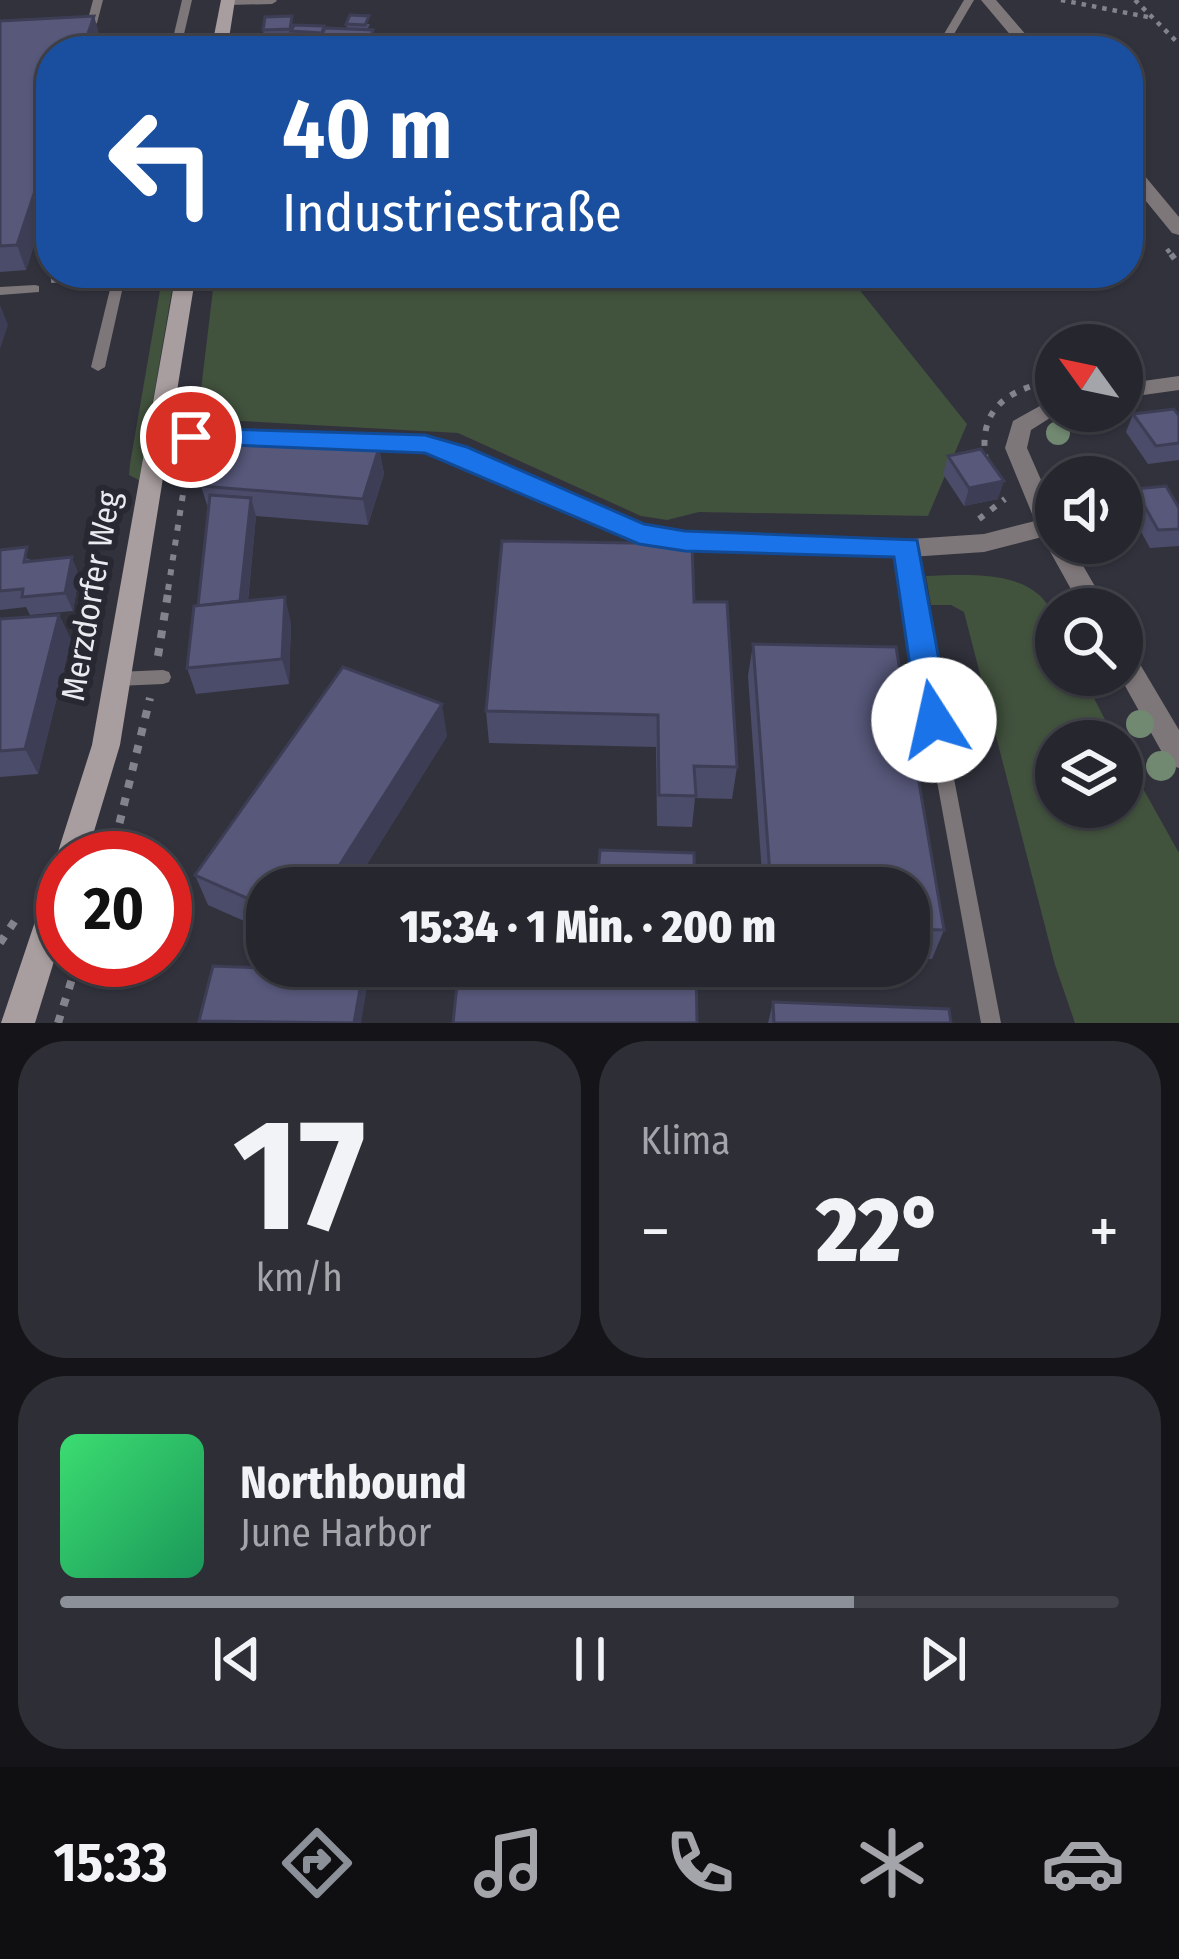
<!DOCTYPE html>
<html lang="de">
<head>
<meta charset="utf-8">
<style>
	:root { --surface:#26262e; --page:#2e2e36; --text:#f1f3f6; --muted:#a4a5aa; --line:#42434a; --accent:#8c9099 }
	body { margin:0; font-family:"Fira Sans Condensed",sans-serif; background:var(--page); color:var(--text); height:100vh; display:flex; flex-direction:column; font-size:45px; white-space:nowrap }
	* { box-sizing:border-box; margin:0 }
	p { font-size:39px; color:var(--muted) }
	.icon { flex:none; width:66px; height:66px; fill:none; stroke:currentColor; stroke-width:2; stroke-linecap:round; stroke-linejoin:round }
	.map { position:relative; height:1023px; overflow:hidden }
	.sheet { display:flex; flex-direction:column; gap:18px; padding:18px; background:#151519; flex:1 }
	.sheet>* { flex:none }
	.top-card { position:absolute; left:36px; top:36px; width:1107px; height:252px; border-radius:48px; box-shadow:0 3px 9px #0004,0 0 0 3px var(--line); background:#1a4fa0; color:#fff; overflow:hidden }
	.needle { width:78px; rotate:303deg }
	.tools { position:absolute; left:1035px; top:324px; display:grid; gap:24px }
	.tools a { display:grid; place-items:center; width:108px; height:108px; border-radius:50%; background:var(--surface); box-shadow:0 3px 9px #0004,0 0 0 3px var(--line); font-size:60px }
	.speed { position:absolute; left:36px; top:831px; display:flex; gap:24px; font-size:60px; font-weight:700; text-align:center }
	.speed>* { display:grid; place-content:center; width:156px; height:156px; border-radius:50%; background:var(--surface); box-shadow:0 3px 9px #0004,0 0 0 3px var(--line); line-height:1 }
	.speed .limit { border:18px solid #d22; background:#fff; color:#111 }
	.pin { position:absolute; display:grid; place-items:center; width:102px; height:102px; color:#fff; margin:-51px; border:6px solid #fff; border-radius:50%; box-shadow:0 3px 12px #0007 }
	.me { position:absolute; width:132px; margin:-66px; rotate:350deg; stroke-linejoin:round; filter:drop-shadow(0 0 9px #0008) }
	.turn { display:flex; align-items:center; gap:42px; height:252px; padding:0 48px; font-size:54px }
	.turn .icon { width:156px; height:156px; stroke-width:2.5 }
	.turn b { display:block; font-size:84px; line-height:102px }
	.big { font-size:90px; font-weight:800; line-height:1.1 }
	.sheet .card { flex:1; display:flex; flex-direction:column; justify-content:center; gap:18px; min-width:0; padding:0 42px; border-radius:48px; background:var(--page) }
	.sheet .dial { align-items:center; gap:0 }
	.dial b { font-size:156px; line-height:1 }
	.song { display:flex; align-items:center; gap:36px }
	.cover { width:144px; height:144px; border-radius:18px; background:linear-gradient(135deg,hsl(140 70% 55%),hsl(150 70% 35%)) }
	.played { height:12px; border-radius:6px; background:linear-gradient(90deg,var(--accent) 75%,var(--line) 75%) }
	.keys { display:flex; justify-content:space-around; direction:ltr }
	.heat { display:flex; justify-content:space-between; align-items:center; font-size:66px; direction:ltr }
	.sheet .tiles { flex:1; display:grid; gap:18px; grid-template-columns:1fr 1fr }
	.card:last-child { grid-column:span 2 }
	.trip { position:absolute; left:246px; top:867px; width:684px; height:120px; border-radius:48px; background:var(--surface); box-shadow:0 3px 9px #0004,0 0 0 3px var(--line); font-weight:800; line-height:120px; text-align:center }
	.tabs { display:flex; height:192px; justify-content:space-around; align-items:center; background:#0f0f12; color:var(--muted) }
	.tabs .icon { width:84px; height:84px }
	.tabs .active { color:var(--accent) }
	.tabs b { font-size:54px; color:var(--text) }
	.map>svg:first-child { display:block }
</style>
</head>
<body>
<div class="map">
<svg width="1179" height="1023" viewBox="0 0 1179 1023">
	<rect width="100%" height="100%" fill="#32323d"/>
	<g fill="#41523d">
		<polygon points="163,273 175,273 139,480 129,475 130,464"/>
		<polygon points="215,273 846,273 967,424 928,516 699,512 667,520 641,516 458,433 222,420 200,398"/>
		<path d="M 926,576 C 970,575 1046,567 1056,627 C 1058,642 1056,660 1056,675 L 1082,675 L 1116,741 L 1056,741 L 1056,807 L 1122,807 L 1122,751 L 1179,853 L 1179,1023 L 1075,1023 L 1055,965 L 964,612 L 951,605 L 931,605 Z"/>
	</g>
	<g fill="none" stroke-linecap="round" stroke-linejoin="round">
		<g stroke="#83838d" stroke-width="4.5" stroke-dasharray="4.5 6" stroke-linecap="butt">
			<polyline points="1061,0 1153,18"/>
			<polyline points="1135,0 1179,44"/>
			<polyline points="1167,249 1173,257"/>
		</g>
		<g stroke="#83838d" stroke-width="6" stroke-dasharray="6 9" stroke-linecap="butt">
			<polyline points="1171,254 1179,265"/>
			<polyline points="51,280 98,276"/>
			<path d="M 986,461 C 978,413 1002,392 1047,382"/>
			<polyline points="979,519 1005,499"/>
			<polyline points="168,590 188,462"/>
		</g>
		<g stroke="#83838d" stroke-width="8" stroke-dasharray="8 10" stroke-linecap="butt">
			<polyline points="158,656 169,587"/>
			<polyline points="111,858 150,698"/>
			<polyline points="0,943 18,916"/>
			<polyline points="58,1023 78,960"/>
		</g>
		<g fill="#7e7779" fill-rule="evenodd">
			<polygon points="93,0 103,0 97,23 92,26 87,23"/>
			<polygon points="182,0 192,0 180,51 170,51"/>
			<polygon points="225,0 276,0 277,1 272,4 228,5 223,2"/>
			<polygon points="964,0 974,0 944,51 934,51"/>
			<polygon points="287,44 381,48 386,51 256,51"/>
			<polygon points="114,273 126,273 105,367 98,371 91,367"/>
			<polygon points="35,285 39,286 39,292 0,295 0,287"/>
			<polygon points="907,541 912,543 915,547 926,633 1001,1023 981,1023 910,633 899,547 902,543"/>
			<polygon points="163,670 169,672 171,677 169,682 163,684 117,686 111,684 109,679 111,674 117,672"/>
		</g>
		<g fill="#7e7779" fill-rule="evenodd">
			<polygon points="981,0 996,0 1040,51 1024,51"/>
			<polygon points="1128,162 1134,163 1179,217 1179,235 1172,233 1128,179"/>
			<polygon points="1179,376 1179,390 1122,398 1122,384"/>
			<polygon points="1056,397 1056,411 1061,411 1031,430 1027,448 1056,514 1056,543 1070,543 1108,609 1082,609 1042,537 984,552 910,557 668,549 602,529 424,452 191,445 157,448 146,440 157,432 191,429 426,436 488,458 619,517 668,531 910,539 984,534 1035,521 1005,448 1013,421"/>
			<polygon points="1122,645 1131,649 1179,730 1179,768 1169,765 1119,675"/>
		</g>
		<g fill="#a89d9f" fill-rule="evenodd">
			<polygon points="221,0 235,0 227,51 211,51"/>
			<polygon points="176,273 196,273 120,745 86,858 63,858 63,869 56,858 92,745"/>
			<polygon points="63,869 63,932 35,1023 1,1023 48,883 52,873"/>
		</g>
	</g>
	<g fill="#718871">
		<circle cx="1058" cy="433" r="12"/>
		<circle cx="1140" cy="724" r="14"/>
		<circle cx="1161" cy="766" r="15"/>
	</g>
	<g fill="#4b4c69">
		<polygon points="94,16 100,39 51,51 51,193 26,270 0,272 0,21"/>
		<polygon points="293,24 292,28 325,29 347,29 346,24 370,24 367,30 373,30 374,38 371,47 322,45 321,41 292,39 291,35 291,37 264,38 263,30"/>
		<polygon points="1133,414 1179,416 1179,460 1148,464 1126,432"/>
		<polygon points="379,448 384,474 368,525 256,516 248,601 291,623 289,684 196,694 187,668 198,606 209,511 201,486"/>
		<polygon points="948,456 998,499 964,506 943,474"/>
		<polygon points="1135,489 1179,508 1179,546 1150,548 1127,506"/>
		<polygon points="0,550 79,575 73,611 30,615 26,607 0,610"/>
		<polygon points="694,602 737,767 732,799 695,798 692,827 657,826 656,747 489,743 486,711"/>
		<polygon points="59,615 71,640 38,774 0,777 0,619"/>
		<polygon points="753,644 944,930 932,959 909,959 909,888 763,888 748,676"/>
		<polygon points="447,736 352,888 267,888 267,931 208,905 195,875"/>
		<polygon points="773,1002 951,1023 768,1023"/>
	</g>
	<g fill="#3d3e55">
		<polygon points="94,16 100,39 96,51 82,51"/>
		<polygon points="51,143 51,193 26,270 17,245"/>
		<polygon points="0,305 8,325 0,349"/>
		<polygon points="379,448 384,474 368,525 363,499"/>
		<polygon points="1004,481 998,499 964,506 969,488"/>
		<polygon points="251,498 256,516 245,628 240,610"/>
		<polygon points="72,557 79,575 73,611 65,593"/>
		<polygon points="285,597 291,623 289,684 282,659"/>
		<polygon points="59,615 71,640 38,774 25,749"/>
		<polygon points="442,704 447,736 352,888 325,888"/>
		<polygon points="363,972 367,987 361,1023 354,1023"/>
	</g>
	<g fill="#57587a" stroke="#3d3e55" stroke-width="3">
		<polygon points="350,15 369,16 365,25 346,24"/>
		<polygon points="94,16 82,51 51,51 51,143 17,245 0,246 0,21"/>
		<polygon points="292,16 290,29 263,30 265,17"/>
		<polygon points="294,25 324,26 322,33 291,31"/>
		<polygon points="325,28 373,30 370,39 321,37"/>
		<polygon points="400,48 436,50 398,51"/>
		<polygon points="1174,409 1179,416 1179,443 1156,446 1133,414"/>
		<polygon points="223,436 379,448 363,499 201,486"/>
		<polygon points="981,449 1004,481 969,488 948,456"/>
		<polygon points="1166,486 1179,508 1179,529 1158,530 1135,489"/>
		<polygon points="210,495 251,498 240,601 198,606"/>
		<polygon points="502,541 692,544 694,602 727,602 737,767 694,766 696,796 659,795 658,715 486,711"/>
		<polygon points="27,547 24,562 72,557 65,593 22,597 23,589 0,591 0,550"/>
		<polygon points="285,597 282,659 187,668 194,606"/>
		<polygon points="59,615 25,749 0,751 0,619"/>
		<polygon points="753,644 896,647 944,930 909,929 909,888 771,888"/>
		<polygon points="343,667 442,704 325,888 267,888 267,907 195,875"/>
		<polygon points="600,850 694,853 695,888 597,888"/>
		<polygon points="213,966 363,972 354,1023 199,1021"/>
		<polygon points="459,966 696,966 697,1023 453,1023"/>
		<polygon points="773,1002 949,1009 951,1023 774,1023"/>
	</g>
	<polygon fill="#1a73e8" stroke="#114b97" stroke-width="3" points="191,428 425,435 467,447 644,524 685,531 917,540 950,720 945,729 934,733 923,729 918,720 894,557 685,551 639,544 425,453 182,443 178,437"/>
	<g text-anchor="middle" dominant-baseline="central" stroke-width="12" stroke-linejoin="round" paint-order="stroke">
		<g font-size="33" fill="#eaeaf1" stroke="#282832">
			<text transform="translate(91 596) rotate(-80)">Merzdorfer Weg</text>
		</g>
	</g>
</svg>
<div class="tools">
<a><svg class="needle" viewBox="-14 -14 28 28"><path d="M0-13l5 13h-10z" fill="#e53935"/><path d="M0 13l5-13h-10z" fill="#a4a5aa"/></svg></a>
<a><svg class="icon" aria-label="sound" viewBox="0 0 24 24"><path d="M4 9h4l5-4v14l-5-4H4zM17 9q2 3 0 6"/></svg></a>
<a><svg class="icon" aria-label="search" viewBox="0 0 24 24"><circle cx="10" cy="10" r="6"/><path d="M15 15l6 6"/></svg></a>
<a><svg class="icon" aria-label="layers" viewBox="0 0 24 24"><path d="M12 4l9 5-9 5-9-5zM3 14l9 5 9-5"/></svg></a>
</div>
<div class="speed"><div class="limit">20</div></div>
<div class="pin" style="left:191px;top:437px;background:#d93025"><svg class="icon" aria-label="arrive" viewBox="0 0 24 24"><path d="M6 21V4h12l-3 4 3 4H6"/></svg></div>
<svg class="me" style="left:934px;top:720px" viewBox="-20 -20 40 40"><circle r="19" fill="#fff"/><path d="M0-13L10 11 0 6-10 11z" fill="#1a73e8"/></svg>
<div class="trip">15:34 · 1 Min. · 200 m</div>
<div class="top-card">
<div class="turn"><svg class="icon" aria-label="left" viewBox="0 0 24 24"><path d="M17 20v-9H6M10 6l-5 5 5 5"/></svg><div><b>40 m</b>Industriestraße</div></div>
</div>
</div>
<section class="sheet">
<div class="tiles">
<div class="card dial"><b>17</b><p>km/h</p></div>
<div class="card"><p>Klima</p>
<div class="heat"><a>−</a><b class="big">22°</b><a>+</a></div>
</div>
<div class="card">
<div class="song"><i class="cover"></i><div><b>Northbound</b><p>June Harbor</p></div></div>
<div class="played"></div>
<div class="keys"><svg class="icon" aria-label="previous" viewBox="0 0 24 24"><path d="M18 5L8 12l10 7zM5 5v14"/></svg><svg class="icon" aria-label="pause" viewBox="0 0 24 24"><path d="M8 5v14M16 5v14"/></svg><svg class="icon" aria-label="next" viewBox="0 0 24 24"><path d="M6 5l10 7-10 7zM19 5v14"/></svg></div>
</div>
</div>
</section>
<nav class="tabs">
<b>15:33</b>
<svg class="icon active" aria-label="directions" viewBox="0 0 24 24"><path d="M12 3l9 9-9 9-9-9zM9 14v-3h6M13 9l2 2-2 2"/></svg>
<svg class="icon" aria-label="music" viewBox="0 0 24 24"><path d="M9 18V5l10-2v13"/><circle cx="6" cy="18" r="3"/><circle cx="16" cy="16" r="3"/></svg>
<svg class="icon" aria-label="phone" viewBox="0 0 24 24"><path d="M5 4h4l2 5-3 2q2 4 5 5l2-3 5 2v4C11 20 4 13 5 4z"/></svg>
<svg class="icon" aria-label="climate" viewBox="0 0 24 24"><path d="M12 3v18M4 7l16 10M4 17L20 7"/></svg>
<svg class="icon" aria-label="car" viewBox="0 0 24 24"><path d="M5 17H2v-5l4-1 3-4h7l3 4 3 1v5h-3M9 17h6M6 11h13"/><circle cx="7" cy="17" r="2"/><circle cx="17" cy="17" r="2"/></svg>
</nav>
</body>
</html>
